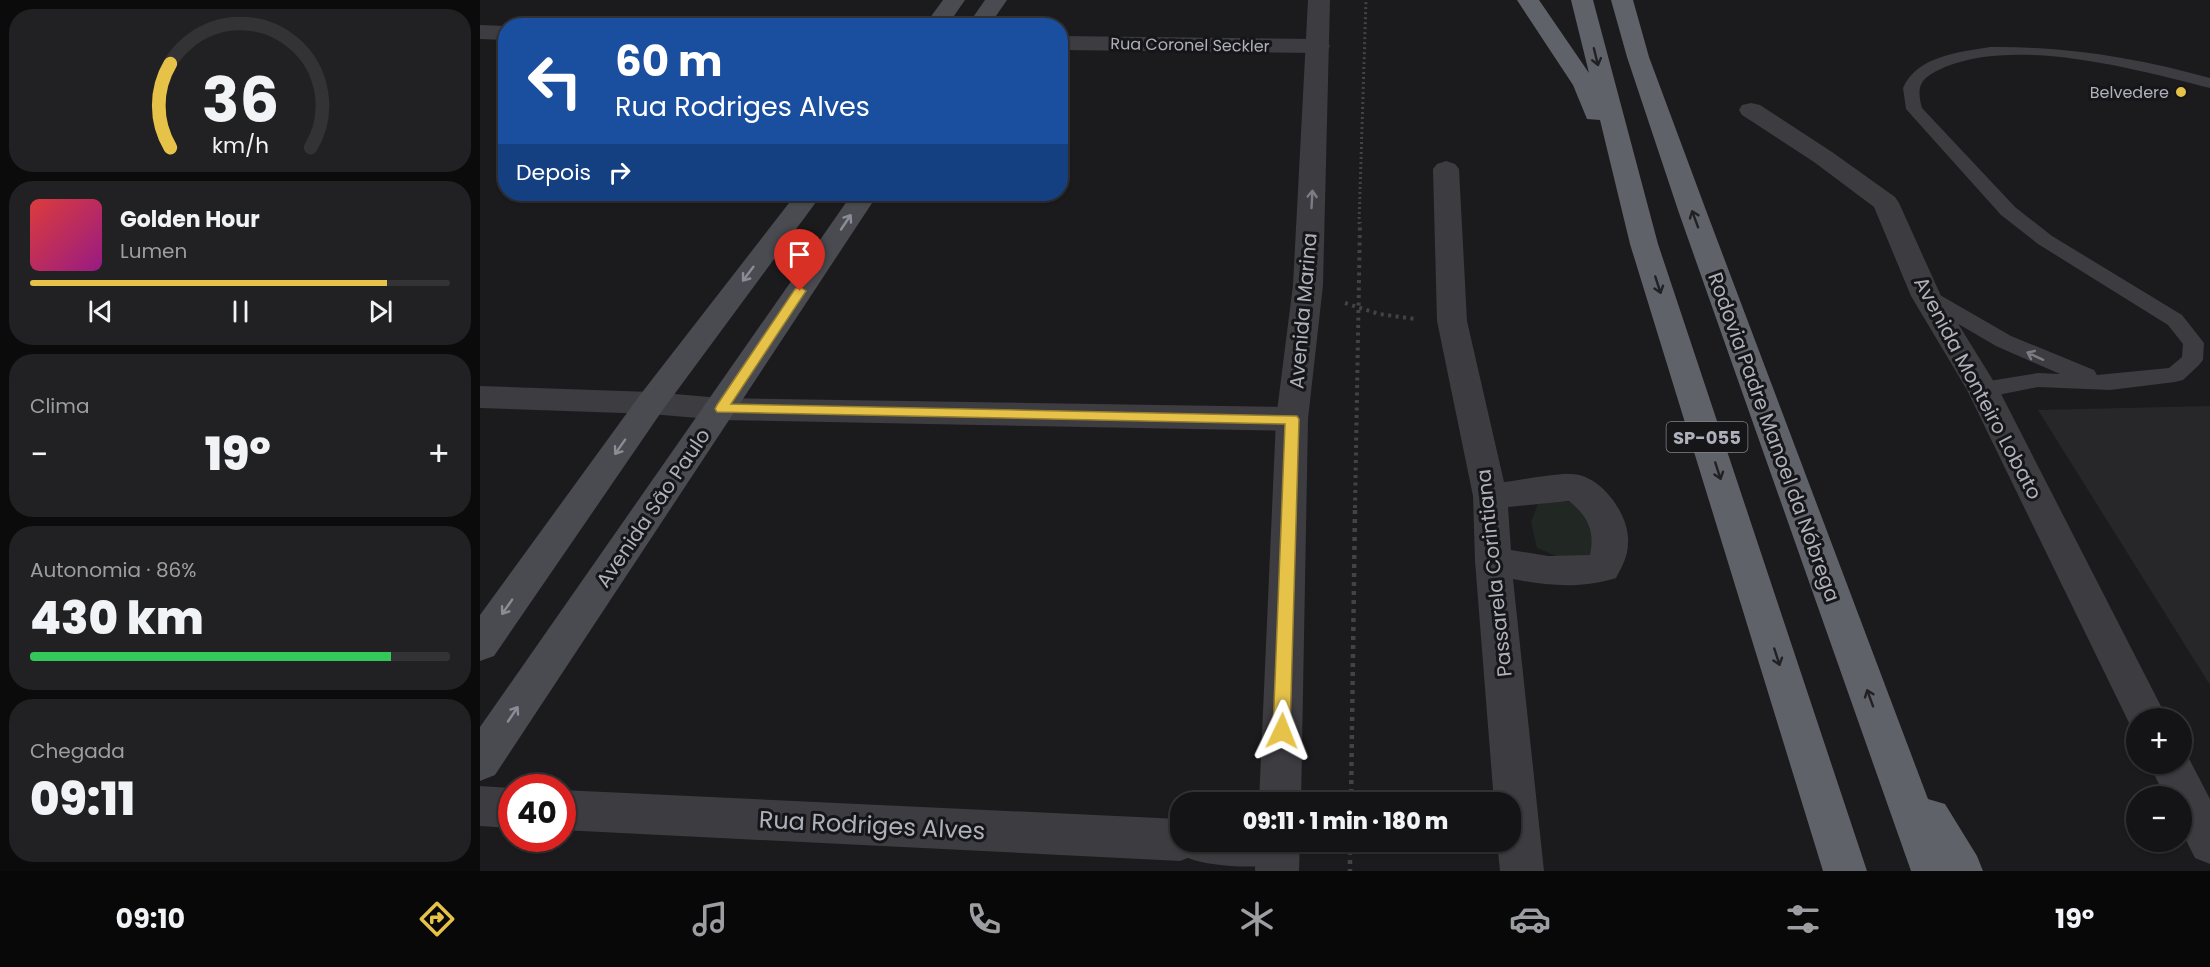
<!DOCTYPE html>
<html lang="pt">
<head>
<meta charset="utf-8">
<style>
	:root { --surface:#141416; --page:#212123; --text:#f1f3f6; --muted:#9d9ea1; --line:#333335; --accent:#e6c249 }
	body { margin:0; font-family:Poppins,sans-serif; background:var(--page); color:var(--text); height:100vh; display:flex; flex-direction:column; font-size:22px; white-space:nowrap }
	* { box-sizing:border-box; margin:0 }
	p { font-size:20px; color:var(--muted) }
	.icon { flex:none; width:33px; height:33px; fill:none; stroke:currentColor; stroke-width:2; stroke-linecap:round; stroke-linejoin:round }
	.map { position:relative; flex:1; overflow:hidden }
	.drawer { display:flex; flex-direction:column; gap:9px; padding:9px; background:#0b0b0c; width:480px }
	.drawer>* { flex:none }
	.hud { position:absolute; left:18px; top:18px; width:570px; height:183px; border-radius:24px; box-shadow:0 2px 4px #0004,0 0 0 2px var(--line); background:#1a4fa0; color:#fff; overflow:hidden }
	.buttons { position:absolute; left:1646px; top:708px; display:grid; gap:12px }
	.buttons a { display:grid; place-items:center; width:66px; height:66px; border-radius:50%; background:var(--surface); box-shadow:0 2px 4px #0004,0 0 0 2px var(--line); font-size:30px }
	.speed { position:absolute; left:18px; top:774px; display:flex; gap:12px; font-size:30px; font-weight:700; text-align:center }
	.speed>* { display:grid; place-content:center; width:78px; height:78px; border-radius:50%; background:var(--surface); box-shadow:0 2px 4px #0004,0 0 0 2px var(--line); line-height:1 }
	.speed .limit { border:9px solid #d22; background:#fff; color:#111 }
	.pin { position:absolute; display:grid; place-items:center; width:51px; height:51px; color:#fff; margin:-62px -26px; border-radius:50% 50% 50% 0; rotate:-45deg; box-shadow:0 0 6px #0007 }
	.pin .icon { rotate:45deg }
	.me { position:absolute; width:66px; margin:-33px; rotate:2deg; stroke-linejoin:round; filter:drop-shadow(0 0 4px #0008) }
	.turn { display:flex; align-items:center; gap:21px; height:126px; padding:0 18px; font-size:27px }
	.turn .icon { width:78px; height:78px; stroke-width:2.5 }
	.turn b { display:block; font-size:42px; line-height:51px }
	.then { display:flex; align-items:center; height:57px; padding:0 18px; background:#0003; gap:12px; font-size:22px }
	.big { font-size:45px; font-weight:800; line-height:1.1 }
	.drawer .tile { flex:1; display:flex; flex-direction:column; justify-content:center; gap:9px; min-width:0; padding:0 21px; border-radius:24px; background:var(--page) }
	.drawer .dial { align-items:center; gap:0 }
	.dial svg { height:156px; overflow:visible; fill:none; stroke:var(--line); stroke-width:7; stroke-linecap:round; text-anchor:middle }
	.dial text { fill:var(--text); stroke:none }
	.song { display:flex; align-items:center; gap:18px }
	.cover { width:72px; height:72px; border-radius:9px; background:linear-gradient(135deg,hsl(0 70% 55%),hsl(310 70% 35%)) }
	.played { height:6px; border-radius:3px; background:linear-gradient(90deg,var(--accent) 85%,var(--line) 85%) }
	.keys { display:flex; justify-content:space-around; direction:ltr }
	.heat { display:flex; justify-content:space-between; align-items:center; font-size:33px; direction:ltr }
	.charge { height:9px; border-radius:4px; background:linear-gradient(90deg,#34c759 86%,var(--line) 0) }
	.trip { position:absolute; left:690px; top:792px; width:351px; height:60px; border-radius:24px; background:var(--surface); box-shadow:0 2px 4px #0004,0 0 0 2px var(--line); font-weight:800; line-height:60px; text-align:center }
	.tab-bar { display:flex; height:96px; justify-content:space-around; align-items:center; background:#080809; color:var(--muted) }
	.tab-bar .icon { width:42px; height:42px }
	.tab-bar .on { color:var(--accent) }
	.tab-bar b { font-size:27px; color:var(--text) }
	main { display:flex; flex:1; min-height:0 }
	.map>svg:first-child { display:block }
</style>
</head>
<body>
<main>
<section class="drawer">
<div class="tile dial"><svg viewBox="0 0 100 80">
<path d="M14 69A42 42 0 1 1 86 69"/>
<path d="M14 69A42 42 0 0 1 14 26" stroke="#e6c249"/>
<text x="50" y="56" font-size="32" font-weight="700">36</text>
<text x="50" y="72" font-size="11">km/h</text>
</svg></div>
<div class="tile">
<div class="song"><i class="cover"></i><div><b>Golden Hour</b><p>Lumen</p></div></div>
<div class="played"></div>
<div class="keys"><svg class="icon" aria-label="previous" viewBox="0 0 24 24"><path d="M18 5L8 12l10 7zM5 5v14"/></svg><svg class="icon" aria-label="pause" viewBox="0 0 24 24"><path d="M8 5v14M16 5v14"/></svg><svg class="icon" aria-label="next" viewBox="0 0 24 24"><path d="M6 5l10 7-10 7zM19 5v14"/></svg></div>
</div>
<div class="tile"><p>Clima</p>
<div class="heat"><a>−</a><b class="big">19°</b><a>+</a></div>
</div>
<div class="tile"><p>Autonomia · 86%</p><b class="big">430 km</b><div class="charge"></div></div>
<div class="tile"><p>Chegada</p><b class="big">09:11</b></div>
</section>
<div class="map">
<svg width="1730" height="871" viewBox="0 0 1730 871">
	<rect width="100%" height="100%" fill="#1b1a1d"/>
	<polygon fill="#27272a" points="1730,406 1730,685 1558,410"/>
	<polygon fill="#212722" points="1074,502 1100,502 1118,544 1108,558 1083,559 1057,548 1051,522 1058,504"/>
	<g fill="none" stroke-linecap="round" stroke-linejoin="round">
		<polyline stroke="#424348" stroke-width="3" stroke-dasharray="2 3" stroke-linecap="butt" points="879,224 886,0"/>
		<g stroke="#424348" stroke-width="4" stroke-dasharray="3 4.5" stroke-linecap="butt">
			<polyline points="865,303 899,314 936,319"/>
			<polyline points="875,508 880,222"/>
		</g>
		<g stroke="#424348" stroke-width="4.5" stroke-dasharray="4 5" stroke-linecap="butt">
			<polyline points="871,802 875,507"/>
			<polyline points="870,842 870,871"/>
		</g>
		<path fill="#3c3c41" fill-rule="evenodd" d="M 1510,47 C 1585,46 1658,58 1730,78 L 1730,88 C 1655,69 1539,37 1465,67 C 1443,77 1435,83 1442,108 L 1535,207 L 1572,236 L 1702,315 L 1724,343 L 1723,360 L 1719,365 L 1703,380 L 1695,382 L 1630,390 L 1558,387 L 1503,398 L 1495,395 L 1492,390 L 1495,385 L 1503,382 L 1558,373 L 1580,374 L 1516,346 L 1439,301 L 1436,296 L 1439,291 L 1446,290 L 1453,291 L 1531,336 L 1614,370 L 1617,375 L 1689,368 L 1702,357 L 1703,344 L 1688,325 L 1558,244 L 1521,215 L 1426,109 L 1423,88 C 1437,56 1479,52 1510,47 Z"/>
		<g fill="#3c3c41" fill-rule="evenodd">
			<polygon points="0,25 26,26 26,40 0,39"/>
			<polygon points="580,36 839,39 847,41 850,46 847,51 839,53 580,50"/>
			<polygon points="1271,103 1280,105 1352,152 1415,197 1419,203 1461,296 1519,390 1687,718 1656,718 1656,732 1653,731 1487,390 1431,296 1394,207 1334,162 1262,115 1259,110 1262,105"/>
			<path d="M 966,161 L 975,164 L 979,169 L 987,321 L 1024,482 C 1042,480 1083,471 1099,475 C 1125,481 1150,517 1148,543 C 1148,556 1142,567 1136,578 C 1102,589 1067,586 1033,579 L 1064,871 L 1020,871 L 1017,842 L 1030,842 L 1030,802 L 1014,802 L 995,561 L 993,496 L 957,321 L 953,169 L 957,164 ZM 1089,501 C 1108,516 1115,531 1110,555 L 1068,556 L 1031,550 L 1028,507 Z"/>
			<polygon points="0,386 171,392 241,398 812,407 824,411 828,419 824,427 812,431 241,420 171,414 0,408"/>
			<polygon points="1701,749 1705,751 1730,799 1730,864 1715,858 1701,830 1701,796 1685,796 1669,764 1701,764"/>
			<polygon points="0,786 32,788 32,828 0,826"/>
			<path d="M 82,790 L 700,819 L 700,842 L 818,842 L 820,845 L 814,860 C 788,870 734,868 708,858 L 700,861 L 82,830 Z"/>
		</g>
		<g fill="#3c3c41" fill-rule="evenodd">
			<polygon points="828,0 850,0 843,285 828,419 821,802 779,802 796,419 813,285"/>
			<polygon points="776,842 820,842 819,871 775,871"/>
		</g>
		<g fill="#4a4b51" fill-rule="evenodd">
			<polygon points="463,0 485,0 467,26 444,26"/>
			<polygon points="505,0 527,0 509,26 487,26"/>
			<polygon points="316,194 342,194 182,411 14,656 0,661 0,615 160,395"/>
			<polygon points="372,194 398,194 15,775 0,781 0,727"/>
		</g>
		<g fill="#606269" fill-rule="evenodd">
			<polygon points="1037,0 1059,0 1109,73 1091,0 1113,0 1178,244 1387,871 1343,871 1150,244 1120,120 1107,119 1093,85"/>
			<polygon points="1131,0 1153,0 1169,57 1227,213 1448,799 1465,804 1497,856 1503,871 1431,871 1199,213 1147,57"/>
		</g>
	</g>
	<defs><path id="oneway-shaft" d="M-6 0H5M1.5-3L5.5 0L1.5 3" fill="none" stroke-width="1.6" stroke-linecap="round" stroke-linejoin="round" transform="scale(1.5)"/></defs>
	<g stroke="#212124">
		<use href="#oneway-shaft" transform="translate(1116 57) rotate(76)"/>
		<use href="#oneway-shaft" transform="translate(1215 219) rotate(-110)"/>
		<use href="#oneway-shaft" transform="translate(1178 285) rotate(72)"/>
		<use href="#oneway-shaft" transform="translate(1238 471) rotate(72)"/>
		<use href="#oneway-shaft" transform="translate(1297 657) rotate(72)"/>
		<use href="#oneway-shaft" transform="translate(1390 698) rotate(-110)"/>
	</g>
	<g stroke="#7b7c84">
		<use href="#oneway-shaft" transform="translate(832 199) rotate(-87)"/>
		<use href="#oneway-shaft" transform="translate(1555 356) rotate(-155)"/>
	</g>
	<g stroke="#8b8d96">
		<use href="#oneway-shaft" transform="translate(366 222) rotate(-56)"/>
		<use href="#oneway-shaft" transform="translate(268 274) rotate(127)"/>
		<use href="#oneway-shaft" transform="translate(140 447) rotate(125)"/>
		<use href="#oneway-shaft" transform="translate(27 607) rotate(125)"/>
		<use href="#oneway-shaft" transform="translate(33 714) rotate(-56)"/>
	</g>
	<polygon fill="#e6c249" stroke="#967e2f" stroke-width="1.5" points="320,287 326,291 251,404 817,416 819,419 810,731 808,736 802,738 796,736 793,731 805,424 237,412 235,409 237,405 315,289"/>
	<circle fill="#e6c249" stroke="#161518" stroke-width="2" cx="1701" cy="92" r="6"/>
	<g text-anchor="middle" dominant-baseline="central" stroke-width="6" stroke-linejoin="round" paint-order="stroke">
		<g font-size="16" fill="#aeb1bb" stroke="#161518">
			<text transform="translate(710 45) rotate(1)">Rua Coronel Seckler</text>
		</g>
		<g font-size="16" fill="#aeb1bb" stroke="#161518" text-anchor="end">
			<text x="1689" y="92">Belvedere</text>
		</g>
		<rect fill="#161518" stroke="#80828a" stroke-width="1.5" x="1186.5" y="422" width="81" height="30" rx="4.5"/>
		<g font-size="18" font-weight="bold" fill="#aeb1bb">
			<text x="1227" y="437">SP-055</text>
		</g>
		<g font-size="20" fill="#aeb1bb" stroke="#161518">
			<text transform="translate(823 311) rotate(-85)">Avenida Marina</text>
			<text transform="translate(1498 388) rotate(62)">Avenida Monteiro Lobato</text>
			<text transform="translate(1294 437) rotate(70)">Rodovia Padre Manoel da Nóbrega</text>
			<text transform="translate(173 508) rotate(-56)">Avenida São Paulo</text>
			<text transform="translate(1014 573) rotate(-96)">Passarela Corintiana</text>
		</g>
		<g font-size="24" fill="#aeb1bb" stroke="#161518">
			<text transform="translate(392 825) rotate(3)">Rua Rodriges Alves</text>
		</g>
	</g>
</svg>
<div class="buttons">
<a>+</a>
<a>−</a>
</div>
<div class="speed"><div class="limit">40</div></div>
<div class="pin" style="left:320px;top:291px;background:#d93025"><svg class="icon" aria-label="arrive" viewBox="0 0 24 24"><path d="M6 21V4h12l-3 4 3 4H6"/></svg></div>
<svg class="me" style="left:802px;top:731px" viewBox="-20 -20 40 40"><path d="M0-17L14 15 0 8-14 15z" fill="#e6c249" stroke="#fff" stroke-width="4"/></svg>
<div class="trip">09:11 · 1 min · 180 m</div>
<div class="hud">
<div class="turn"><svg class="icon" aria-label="left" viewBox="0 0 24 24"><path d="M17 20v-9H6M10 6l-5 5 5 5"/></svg><div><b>60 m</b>Rua Rodriges Alves</div></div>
<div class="then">Depois<svg class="icon" aria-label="right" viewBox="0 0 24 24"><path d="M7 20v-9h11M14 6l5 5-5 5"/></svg></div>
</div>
</div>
</main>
<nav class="tab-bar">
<b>09:10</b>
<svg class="icon on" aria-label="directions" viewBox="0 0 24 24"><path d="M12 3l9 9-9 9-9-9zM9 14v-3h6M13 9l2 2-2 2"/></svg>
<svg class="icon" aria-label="music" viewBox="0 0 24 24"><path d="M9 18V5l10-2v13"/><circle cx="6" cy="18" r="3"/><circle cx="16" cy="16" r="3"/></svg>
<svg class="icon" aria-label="phone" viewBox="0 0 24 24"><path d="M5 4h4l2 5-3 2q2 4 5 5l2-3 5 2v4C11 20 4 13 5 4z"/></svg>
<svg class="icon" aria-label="climate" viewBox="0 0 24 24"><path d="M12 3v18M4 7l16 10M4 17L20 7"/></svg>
<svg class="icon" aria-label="car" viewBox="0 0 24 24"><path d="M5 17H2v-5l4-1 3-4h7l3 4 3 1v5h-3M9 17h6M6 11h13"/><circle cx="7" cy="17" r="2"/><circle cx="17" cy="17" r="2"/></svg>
<svg class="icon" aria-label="filters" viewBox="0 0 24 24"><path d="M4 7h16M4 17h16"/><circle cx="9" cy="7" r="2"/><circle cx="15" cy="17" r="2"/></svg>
<b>19°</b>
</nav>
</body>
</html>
